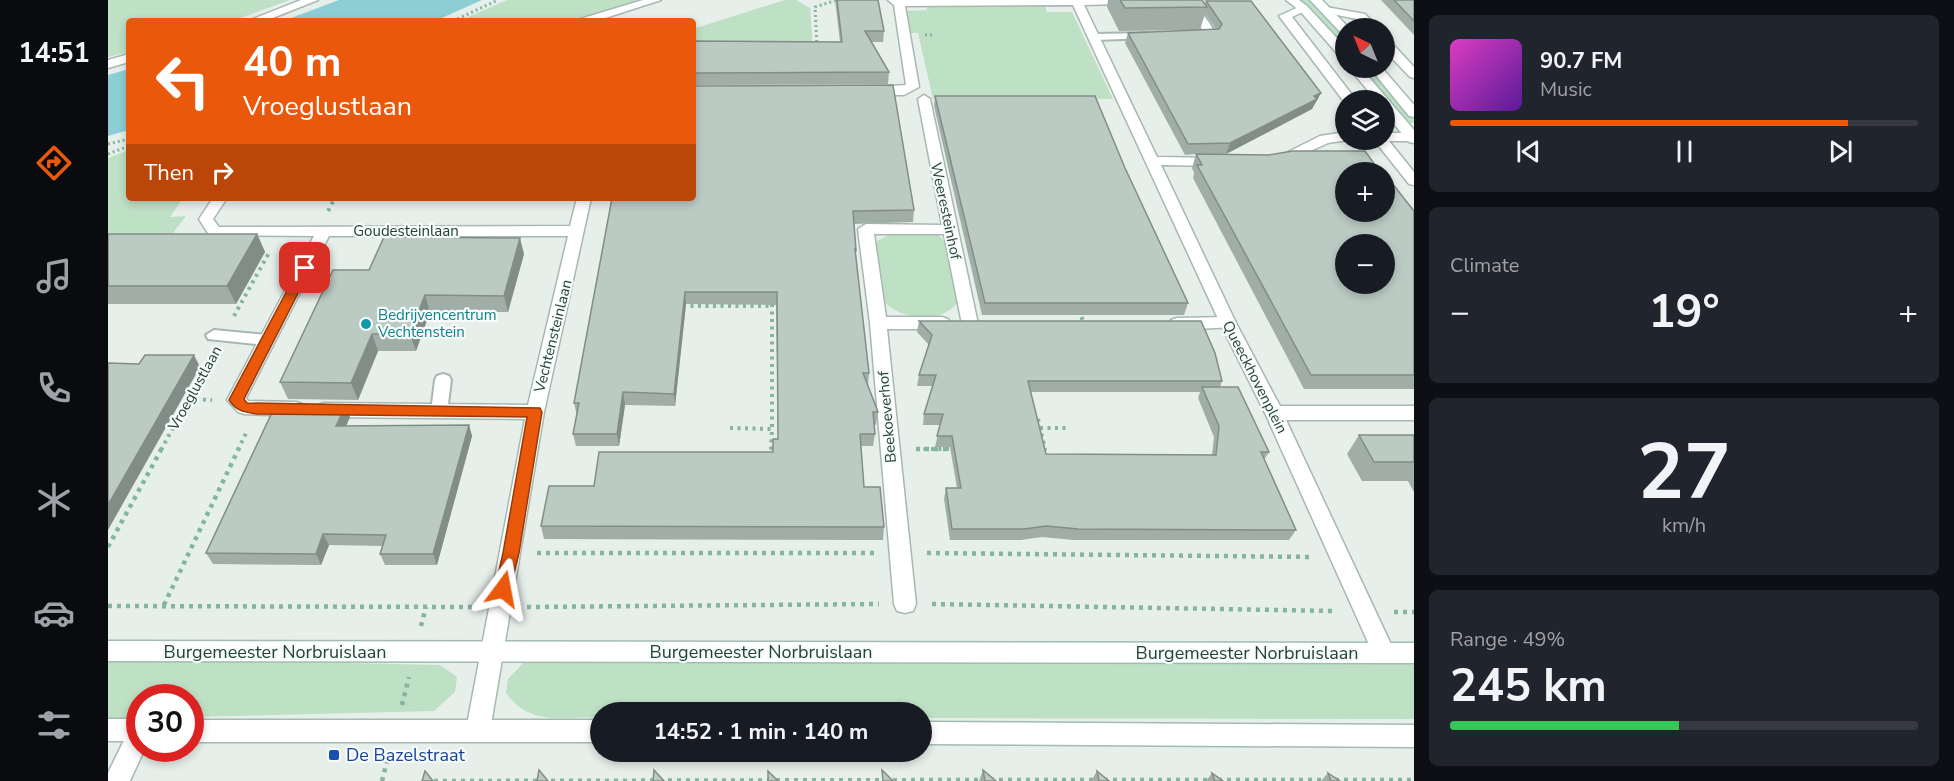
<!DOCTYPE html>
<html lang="en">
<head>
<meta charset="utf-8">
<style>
	:root { --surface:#171b24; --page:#20242c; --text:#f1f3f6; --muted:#9ea1a6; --line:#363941; --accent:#ea580c }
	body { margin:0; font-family:"Nunito Sans",sans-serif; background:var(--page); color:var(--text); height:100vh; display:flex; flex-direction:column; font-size:22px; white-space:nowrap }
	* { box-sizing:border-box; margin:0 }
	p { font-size:20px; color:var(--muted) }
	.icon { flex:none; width:33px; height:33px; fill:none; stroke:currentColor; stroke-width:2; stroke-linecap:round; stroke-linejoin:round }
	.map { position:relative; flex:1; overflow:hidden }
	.drawer { display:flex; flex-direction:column; gap:15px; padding:15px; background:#0d0f14; width:540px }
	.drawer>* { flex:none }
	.banner { position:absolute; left:18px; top:18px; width:570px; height:183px; border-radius:6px; box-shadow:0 3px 9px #0003; background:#ea580c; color:#fff; overflow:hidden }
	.needle { width:39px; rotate:317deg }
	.controls { position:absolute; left:1227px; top:18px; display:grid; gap:12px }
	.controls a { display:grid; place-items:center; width:60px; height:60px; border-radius:50%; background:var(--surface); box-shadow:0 3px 9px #0003; font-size:30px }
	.speed { position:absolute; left:18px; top:684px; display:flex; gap:12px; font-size:30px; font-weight:700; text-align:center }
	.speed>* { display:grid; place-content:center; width:78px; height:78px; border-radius:50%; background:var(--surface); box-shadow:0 3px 9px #0003; line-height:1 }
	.speed .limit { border:9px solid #d22; background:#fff; color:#111 }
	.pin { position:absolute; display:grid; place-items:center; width:51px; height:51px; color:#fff; margin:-26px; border-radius:12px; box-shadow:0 3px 9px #0006 }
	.me { position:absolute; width:66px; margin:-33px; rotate:13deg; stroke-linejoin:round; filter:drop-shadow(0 0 4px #0008) }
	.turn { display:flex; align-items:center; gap:21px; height:126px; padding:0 18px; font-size:27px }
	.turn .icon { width:78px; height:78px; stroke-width:2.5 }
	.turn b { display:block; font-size:42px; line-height:51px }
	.then { display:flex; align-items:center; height:57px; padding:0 18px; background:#0003; gap:12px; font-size:22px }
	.big { font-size:45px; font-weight:700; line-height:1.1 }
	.drawer .tile { flex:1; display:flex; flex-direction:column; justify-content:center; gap:9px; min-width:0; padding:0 21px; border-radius:9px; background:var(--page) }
	.drawer .dial { align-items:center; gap:0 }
	.dial b { font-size:78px; line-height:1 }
	.song { display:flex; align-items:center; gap:18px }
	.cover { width:72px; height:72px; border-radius:9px; background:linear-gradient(135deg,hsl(310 70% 55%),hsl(270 70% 35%)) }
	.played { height:6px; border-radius:3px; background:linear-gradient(90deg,var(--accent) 85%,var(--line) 85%) }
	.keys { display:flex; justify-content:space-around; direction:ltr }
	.heat { display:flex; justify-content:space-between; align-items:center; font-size:33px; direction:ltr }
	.charge { height:9px; border-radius:4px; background:linear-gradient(90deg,#34c759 49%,var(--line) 0) }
	.trip { position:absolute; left:482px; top:702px; width:342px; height:60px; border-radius:30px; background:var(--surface); box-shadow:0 3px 9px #0003; font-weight:700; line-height:60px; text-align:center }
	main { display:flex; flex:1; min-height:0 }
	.dock { display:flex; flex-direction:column; width:108px; justify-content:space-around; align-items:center; background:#090b0e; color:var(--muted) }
	.dock .icon { width:42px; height:42px }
	.dock .current { color:var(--accent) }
	.dock b { font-size:27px; color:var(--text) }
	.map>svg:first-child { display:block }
</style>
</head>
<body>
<main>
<nav class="dock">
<b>14:51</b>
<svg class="icon current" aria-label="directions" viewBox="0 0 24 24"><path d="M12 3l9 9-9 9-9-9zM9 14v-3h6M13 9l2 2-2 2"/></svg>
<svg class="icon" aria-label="music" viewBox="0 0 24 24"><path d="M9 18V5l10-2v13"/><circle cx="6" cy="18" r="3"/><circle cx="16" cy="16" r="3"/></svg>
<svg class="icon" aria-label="phone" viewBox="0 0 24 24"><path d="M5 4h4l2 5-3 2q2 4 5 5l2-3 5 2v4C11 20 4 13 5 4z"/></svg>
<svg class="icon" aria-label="climate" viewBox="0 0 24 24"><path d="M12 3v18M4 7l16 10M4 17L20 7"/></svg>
<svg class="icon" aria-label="car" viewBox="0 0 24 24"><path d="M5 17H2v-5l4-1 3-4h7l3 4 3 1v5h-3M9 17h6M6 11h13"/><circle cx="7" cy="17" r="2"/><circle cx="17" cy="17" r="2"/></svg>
<svg class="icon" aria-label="filters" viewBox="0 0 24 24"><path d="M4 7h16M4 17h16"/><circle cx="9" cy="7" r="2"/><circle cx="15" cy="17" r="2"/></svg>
</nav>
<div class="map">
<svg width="1306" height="781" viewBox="0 0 1306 781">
	<rect width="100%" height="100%" fill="#e6efea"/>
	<g fill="#bee0c5">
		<polygon points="0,0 182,0 124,21 21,21 21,52 0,57"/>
		<polygon points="399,0 530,0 531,2 458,21 351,21"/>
		<polygon points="677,0 688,0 702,8 705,49 585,45 588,28"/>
		<polygon points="1193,0 1203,0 1237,37 1237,50"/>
		<polygon points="821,6 937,6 939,12 964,12 1005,99 825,99 810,33 802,33 798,13 799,11 818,10"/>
		<polygon points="1252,68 1263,68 1305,117 1306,123 1299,123"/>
		<polygon points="21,150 21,198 75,198 62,217 78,216 65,233 57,234 50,245 0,244 0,158"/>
		<path d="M 811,233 L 830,235 L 839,243 L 849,303 C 833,325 788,320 773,298 L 766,243 L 780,235 Z"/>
		<polygon points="0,658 332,665 349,677 347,692 326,711 83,717 82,698 32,698 31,718 0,719"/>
		<path d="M 441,659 L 1306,663 L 1306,719 L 813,718 L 813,712 L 492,712 L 492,717 C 455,717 422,726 398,693 L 400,679 L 418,660 Z"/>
	</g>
	<g fill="#8dced5">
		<polygon points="231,0 374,0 327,21 175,21"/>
		<polygon points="21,69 21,130 0,136 0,75"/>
	</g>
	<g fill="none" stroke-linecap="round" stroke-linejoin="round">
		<g stroke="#a8b8b1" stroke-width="4">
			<g id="service">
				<path d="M 1061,0 C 1090,0 1094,13 1109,35 L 1108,37 L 1083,37 L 1083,33 L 1096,32 L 1081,10 Z"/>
				<polygon points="1040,33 1045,36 1044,38 987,40 982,37 987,34"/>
				<polygon points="106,330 158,335 164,336 166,340 164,344 158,345 100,339 98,335"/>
				<polygon points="335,374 341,376 343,380 339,412 337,416 325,416 323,412 327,380 329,376"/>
			</g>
		</g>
		<g stroke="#a8b8b1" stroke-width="3">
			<g id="pedestrian">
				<polygon points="816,95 822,99 870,324 868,328 856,328 854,324 836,234 766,234 778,317 834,317 840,319 842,323 840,327 834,329 779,329 808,604 805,611 797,613 789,611 786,604 762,323 750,229 758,224 834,225 810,99"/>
				<polygon points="1120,317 1126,319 1128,323 1126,327 1069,330 1063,328 1061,324 1063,320 1069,318"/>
			</g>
		</g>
		<g stroke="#a8b8b1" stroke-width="3">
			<g id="minor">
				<polygon points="535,0 553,0 488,21 470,21 472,19"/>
				<polygon points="780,0 1050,0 1044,3 976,5 1049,157 1110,158 1117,162 1110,166 1053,165 1128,323 1172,406 1306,406 1306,420 1178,420 1287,653 1284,660 1276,663 1268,660 1157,413 1112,323 965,5 797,6 811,87 796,95 761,95 756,94 755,91 756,88 798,85 786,5"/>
				<polygon points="1195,5 1199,6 1199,10 1184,17 1248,100 1238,100 1237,103 1171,16"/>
				<polygon points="1218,7 1257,14 1270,28 1258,28 1249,19 1214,12 1212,10"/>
				<polygon points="1276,39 1280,39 1306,67 1306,78 1302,77 1276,50"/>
				<polygon points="1238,132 1238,140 1240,140 1220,143 1176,163 1166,163 1164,160 1212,136"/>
				<polygon points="1276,133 1306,133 1306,141 1281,141 1306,172 1306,185 1301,184 1266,140 1276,140"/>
				<polygon points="105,198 119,198 105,219 111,227 462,226 469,198 483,198 436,412 382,730 378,738 370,741 362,738 358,730 417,419 216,417 210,415 207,410 210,405 216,403 420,405 460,236 221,236 138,398 140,401 188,402 194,404 197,409 194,414 188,416 136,414 130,412 119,400 206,236 101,235 91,219"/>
				<polygon points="32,721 32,748 37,748 22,781 0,781 0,773 24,724"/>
			</g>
		</g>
		<g stroke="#a8b8b1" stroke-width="3">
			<g id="tertiary">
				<polygon points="193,0 210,0 157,21 140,21"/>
				<polygon points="21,54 21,62 0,68 0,60"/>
			</g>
		</g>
		<g stroke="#a3bbb2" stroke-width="3">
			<g id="secondary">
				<polygon points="1178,0 1191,0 1199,6 1238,48 1238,60 1234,59 1191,10"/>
				<polygon points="1202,0 1214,0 1241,28 1238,28 1238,35 1234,34"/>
				<polygon points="1241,68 1253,68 1306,130 1306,143 1301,142 1276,112 1276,100 1268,100"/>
				<polygon points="1262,68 1274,68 1306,105 1306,117 1301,116"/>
				<polygon points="0,641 1306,643 1306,663 0,661"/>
				<rect x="0" y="719" width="32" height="22"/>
				<rect x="82" y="720" width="410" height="22"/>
				<polygon points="813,722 1306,725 1306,747 813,744"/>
			</g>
		</g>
		<g stroke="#85b4a2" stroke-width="3" stroke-dasharray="2 3" stroke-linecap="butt">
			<polyline points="345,21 390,0"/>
			<polyline points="817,35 827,35"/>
			<polyline points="709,47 707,7 729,0"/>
			<polyline points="0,144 21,139"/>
			<polyline points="0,154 21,146"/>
		</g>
		<g stroke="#85b4a2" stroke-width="4" stroke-dasharray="3 4.5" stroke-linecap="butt">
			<polyline points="220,211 227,198"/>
			<polyline points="664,304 664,429"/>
			<polyline points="575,306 664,306"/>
			<polyline points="971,310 976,324"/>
			<polyline points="126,316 162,251"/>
			<polyline points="80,399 104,400"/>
			<polyline points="930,419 937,449 934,449"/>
			<polyline points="622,428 664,429 663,448 669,448"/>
			<polyline points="932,428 961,428"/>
			<polyline points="808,449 846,449"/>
			<polyline points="53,450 104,356"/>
			<polyline points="130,450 139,431"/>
		</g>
		<g stroke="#85b4a2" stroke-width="4.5" stroke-dasharray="4 5" stroke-linecap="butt">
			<polyline points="808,449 846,449"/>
			<polyline points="934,449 937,448"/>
			<polyline points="0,547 54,448"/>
			<polyline points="429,553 767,553"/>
			<polyline points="819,553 1205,557"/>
			<polyline points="824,604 1227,611"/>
			<polyline points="56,605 131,448"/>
			<polyline points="0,606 366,607"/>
			<polyline points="419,607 771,604"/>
			<polyline points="1286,612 1306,612"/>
			<polyline points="313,626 318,607"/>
			<polyline points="294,705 301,677"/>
			<polyline points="882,780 988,780"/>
			<polyline points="996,780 1102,780"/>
			<polyline points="1110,780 1219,780"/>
			<polyline points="1227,780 1306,780"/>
			<polyline points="274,781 280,758"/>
			<polyline points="326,781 874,780"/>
		</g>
		<use href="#service" fill="#fff" fill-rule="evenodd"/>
		<use href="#pedestrian" fill="#fff" fill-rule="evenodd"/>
		<use href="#minor" fill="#fff" fill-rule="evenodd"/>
		<use href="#tertiary" fill="#fff" fill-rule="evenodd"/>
		<use href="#secondary" fill="#fff" fill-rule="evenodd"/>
	</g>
	<g fill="#a1aea8" fill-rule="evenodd">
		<polygon points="727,0 770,0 776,31 775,42 763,42 781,72 780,84 585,85 585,41 732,42"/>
		<polygon points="1000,0 1094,0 1097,4 1098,1 1213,93 1204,109 1118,154 1270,169 1306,211 1306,389 1196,389 1085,178 1086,173 1084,168 1088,154 1077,155 1017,43 1020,33 1108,29 1097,14 1092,30 1011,31 999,7"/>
		<polygon points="1273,0 1306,0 1306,35"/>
		<polygon points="827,96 1017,168 1080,303 1076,315 874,315 826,106"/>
		<polygon points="134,198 176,198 175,199"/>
		<polygon points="299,198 420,198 300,199"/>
		<polygon points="504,198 806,210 805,222 746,224 748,250 748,257 761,373 760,385 770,412 768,425 766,425 767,434 765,446 753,446 756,487 776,527 775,540 436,539 433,526 486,486 665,452 670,439 668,305 578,304 567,406 517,405 511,446 468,446 465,434 469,416 466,403"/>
		<polygon points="0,234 149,234 157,252 128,304 0,304"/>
		<polygon points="416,254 400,312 322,312 308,351 270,351 250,400 180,399 172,382 261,270"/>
		<path d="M 811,321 L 1114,381 L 1112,387 L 1161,452 L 1156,460 L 1188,530 L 1181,540 L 966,540 L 934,537 L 913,540 L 842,540 L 836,499 L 838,488 L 849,488 L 842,447 L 827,447 L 832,425 L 815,425 L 816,414 L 825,386 L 809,386 L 811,375 L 821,345 L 809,332 ZM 923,392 L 1092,392 L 1090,398 L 1106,437 L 1104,455 L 938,454 Z"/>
		<polygon points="242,417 238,426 361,425 364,436 329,565 277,565 272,554 275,546 221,545 213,565 105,564 98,553"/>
		<polygon points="1251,435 1306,435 1306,492 1300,481 1254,481 1239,454"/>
		<polygon points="875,770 888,781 871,781"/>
		<polygon points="989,771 1001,781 983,781"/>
		<polygon points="1104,773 1115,781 1098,781"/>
		<polygon points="1220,773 1232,781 1213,781"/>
	</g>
	<g fill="#838d88">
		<polygon points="1213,93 1204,109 1118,154 1122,143"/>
		<polygon points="149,234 157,252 128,304 119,286"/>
		<polygon points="412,238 416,254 400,312 396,296"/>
		<polygon points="577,292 578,304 567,406 566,394"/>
		<polygon points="317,295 322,312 308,351 302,334"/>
		<polygon points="264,334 270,351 250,400 243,383"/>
		<polygon points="86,355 92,367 0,530 0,505"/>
		<polygon points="515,392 517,405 511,446 509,434"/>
		<polygon points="238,405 242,417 233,437 228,426"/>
		<polygon points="361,425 364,436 329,565 325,554"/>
		<polygon points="215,534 221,545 213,565 208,554"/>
	</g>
	<g fill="#bbcac3" stroke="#838d88" stroke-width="1.5" fill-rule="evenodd">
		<polygon points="729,0 770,0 776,31 757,31 781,72 585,73 585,41 734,42"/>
		<polygon points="1012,0 1094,0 1099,7 1017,8"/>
		<polygon points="1286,0 1306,0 1306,21"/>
		<polygon points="1098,1 1143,1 1213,93 1206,96 1209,99 1122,143 1080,144 1020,33 1111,29 1114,24"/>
		<polygon points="785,85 806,210 745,211 748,250 747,249 761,373 755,373 770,412 765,412 767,434 752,434 756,487 772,487 776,527 433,526 441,486 486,486 491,452 665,452 665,439 670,439 669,292 577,292 566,394 515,392 509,434 465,434 471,403 466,403 504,198 585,198 585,86"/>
		<polygon points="827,96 987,96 1017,168 1080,303 877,303"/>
		<path d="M 1185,151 L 1257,151 L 1270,169 L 1274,170 L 1276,172 L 1238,172 L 1238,212 L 1276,212 L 1276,173 L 1306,211 L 1306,375 L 1203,375 L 1089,165 L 1094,165 L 1088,154 L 1160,155 ZM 1238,244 L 1276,244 L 1276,284 L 1238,284 Z"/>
		<polygon points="0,234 149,234 119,286 0,286"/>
		<polygon points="276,237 412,238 396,296 317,295 302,334 264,334 243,383 172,382 225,270 261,270"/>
		<polygon points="811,321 1093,321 1107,353 1114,381 920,381 938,454 1108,455 1111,426 1094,387 1130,387 1161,452 1153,452 1188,530 970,529 938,526 916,529 844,529 838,488 853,488 844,436 829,436 835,414 816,414 828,375 811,375 824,335"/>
		<polygon points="37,355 86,355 0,505 0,363 31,364"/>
		<polygon points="168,404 238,405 228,426 361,425 325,554 272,554 278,535 215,534 208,554 98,553"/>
		<polygon points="1251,435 1306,435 1306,462 1266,462"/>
		<polygon points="431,770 440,781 429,781"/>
		<polygon points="546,770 556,781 545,781"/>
		<polygon points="774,770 785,781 775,781"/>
		<polygon points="875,770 888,781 877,781"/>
		<polygon points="317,771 325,781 314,781"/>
		<polygon points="660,771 670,781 660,781"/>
		<polygon points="989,771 1001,781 991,781"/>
		<polygon points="1104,773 1115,781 1107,781"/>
		<polygon points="1220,773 1232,781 1223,781"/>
	</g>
	<path fill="#ea580c" stroke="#983908" stroke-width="1.5" d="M 197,264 L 203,268 L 136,399 L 139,403 L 432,408 L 434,412 L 411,553 L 401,594 L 395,596 L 389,594 L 387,589 L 395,553 L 419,417 L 149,414 C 137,412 129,412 121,400 L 191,268 Z"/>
	<circle fill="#0f9aa8" stroke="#f7fbf9" stroke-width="2" cx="258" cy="324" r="6"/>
	<rect fill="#1a4fb4" stroke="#f7fbf9" stroke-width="2" x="220" y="749" width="12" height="12" rx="3"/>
	<g text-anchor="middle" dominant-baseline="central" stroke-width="4.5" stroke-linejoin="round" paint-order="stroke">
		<g font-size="15" fill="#234238" stroke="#f7fbf9">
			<text transform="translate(838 211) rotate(78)">Weeresteinhof</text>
			<text x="298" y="231">Goudesteinlaan</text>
			<text transform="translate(445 336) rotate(-76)">Vechtensteinlaan</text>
			<text transform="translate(1147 377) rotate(63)">Queeckhovenplein</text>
			<text transform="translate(87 388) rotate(-61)">Vroeglustlaan</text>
			<text transform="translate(779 417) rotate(-95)">Beekoeverhof</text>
		</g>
		<g font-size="15" fill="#0d838f" stroke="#f7fbf9" text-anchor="start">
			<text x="270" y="315">Bedrijvencentrum<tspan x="270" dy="17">Vechtenstein</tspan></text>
		</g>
		<g font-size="18" fill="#234238" stroke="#f7fbf9">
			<text x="167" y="652">Burgemeester Norbruislaan</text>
			<text x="653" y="652">Burgemeester Norbruislaan</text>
			<text x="1139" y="653">Burgemeester Norbruislaan</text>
		</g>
		<g font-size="18" fill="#164399" stroke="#f7fbf9" text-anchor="start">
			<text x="238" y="755">De Bazelstraat</text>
		</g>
	</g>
</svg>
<div class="controls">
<a><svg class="needle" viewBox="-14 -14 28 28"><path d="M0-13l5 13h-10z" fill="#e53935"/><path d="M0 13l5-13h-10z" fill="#9ea1a6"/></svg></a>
<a><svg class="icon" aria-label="layers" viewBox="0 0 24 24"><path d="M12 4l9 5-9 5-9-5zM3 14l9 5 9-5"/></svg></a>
<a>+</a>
<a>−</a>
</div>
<div class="speed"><div class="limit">30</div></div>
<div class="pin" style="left:197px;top:268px;background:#d93025"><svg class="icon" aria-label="arrive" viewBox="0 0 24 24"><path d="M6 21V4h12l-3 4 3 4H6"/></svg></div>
<svg class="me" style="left:395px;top:589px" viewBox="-20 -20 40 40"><path d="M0-17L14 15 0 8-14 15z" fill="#ea580c" stroke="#fff" stroke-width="4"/></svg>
<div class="trip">14:52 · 1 min · 140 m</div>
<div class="banner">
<div class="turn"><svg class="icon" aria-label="left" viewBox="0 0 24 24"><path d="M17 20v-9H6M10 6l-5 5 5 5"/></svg><div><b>40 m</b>Vroeglustlaan</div></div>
<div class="then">Then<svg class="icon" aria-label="right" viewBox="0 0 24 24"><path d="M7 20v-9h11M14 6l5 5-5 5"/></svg></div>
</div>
</div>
<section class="drawer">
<div class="tile">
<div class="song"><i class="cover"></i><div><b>90.7 FM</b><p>Music</p></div></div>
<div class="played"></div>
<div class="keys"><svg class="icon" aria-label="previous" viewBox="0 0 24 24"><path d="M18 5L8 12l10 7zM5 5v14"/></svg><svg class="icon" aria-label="pause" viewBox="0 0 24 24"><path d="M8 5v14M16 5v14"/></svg><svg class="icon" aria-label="next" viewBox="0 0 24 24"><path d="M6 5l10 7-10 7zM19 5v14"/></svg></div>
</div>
<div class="tile"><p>Climate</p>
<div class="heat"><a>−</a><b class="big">19°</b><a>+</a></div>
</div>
<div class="tile dial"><b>27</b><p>km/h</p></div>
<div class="tile"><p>Range · 49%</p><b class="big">245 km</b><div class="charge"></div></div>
</section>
</main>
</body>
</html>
